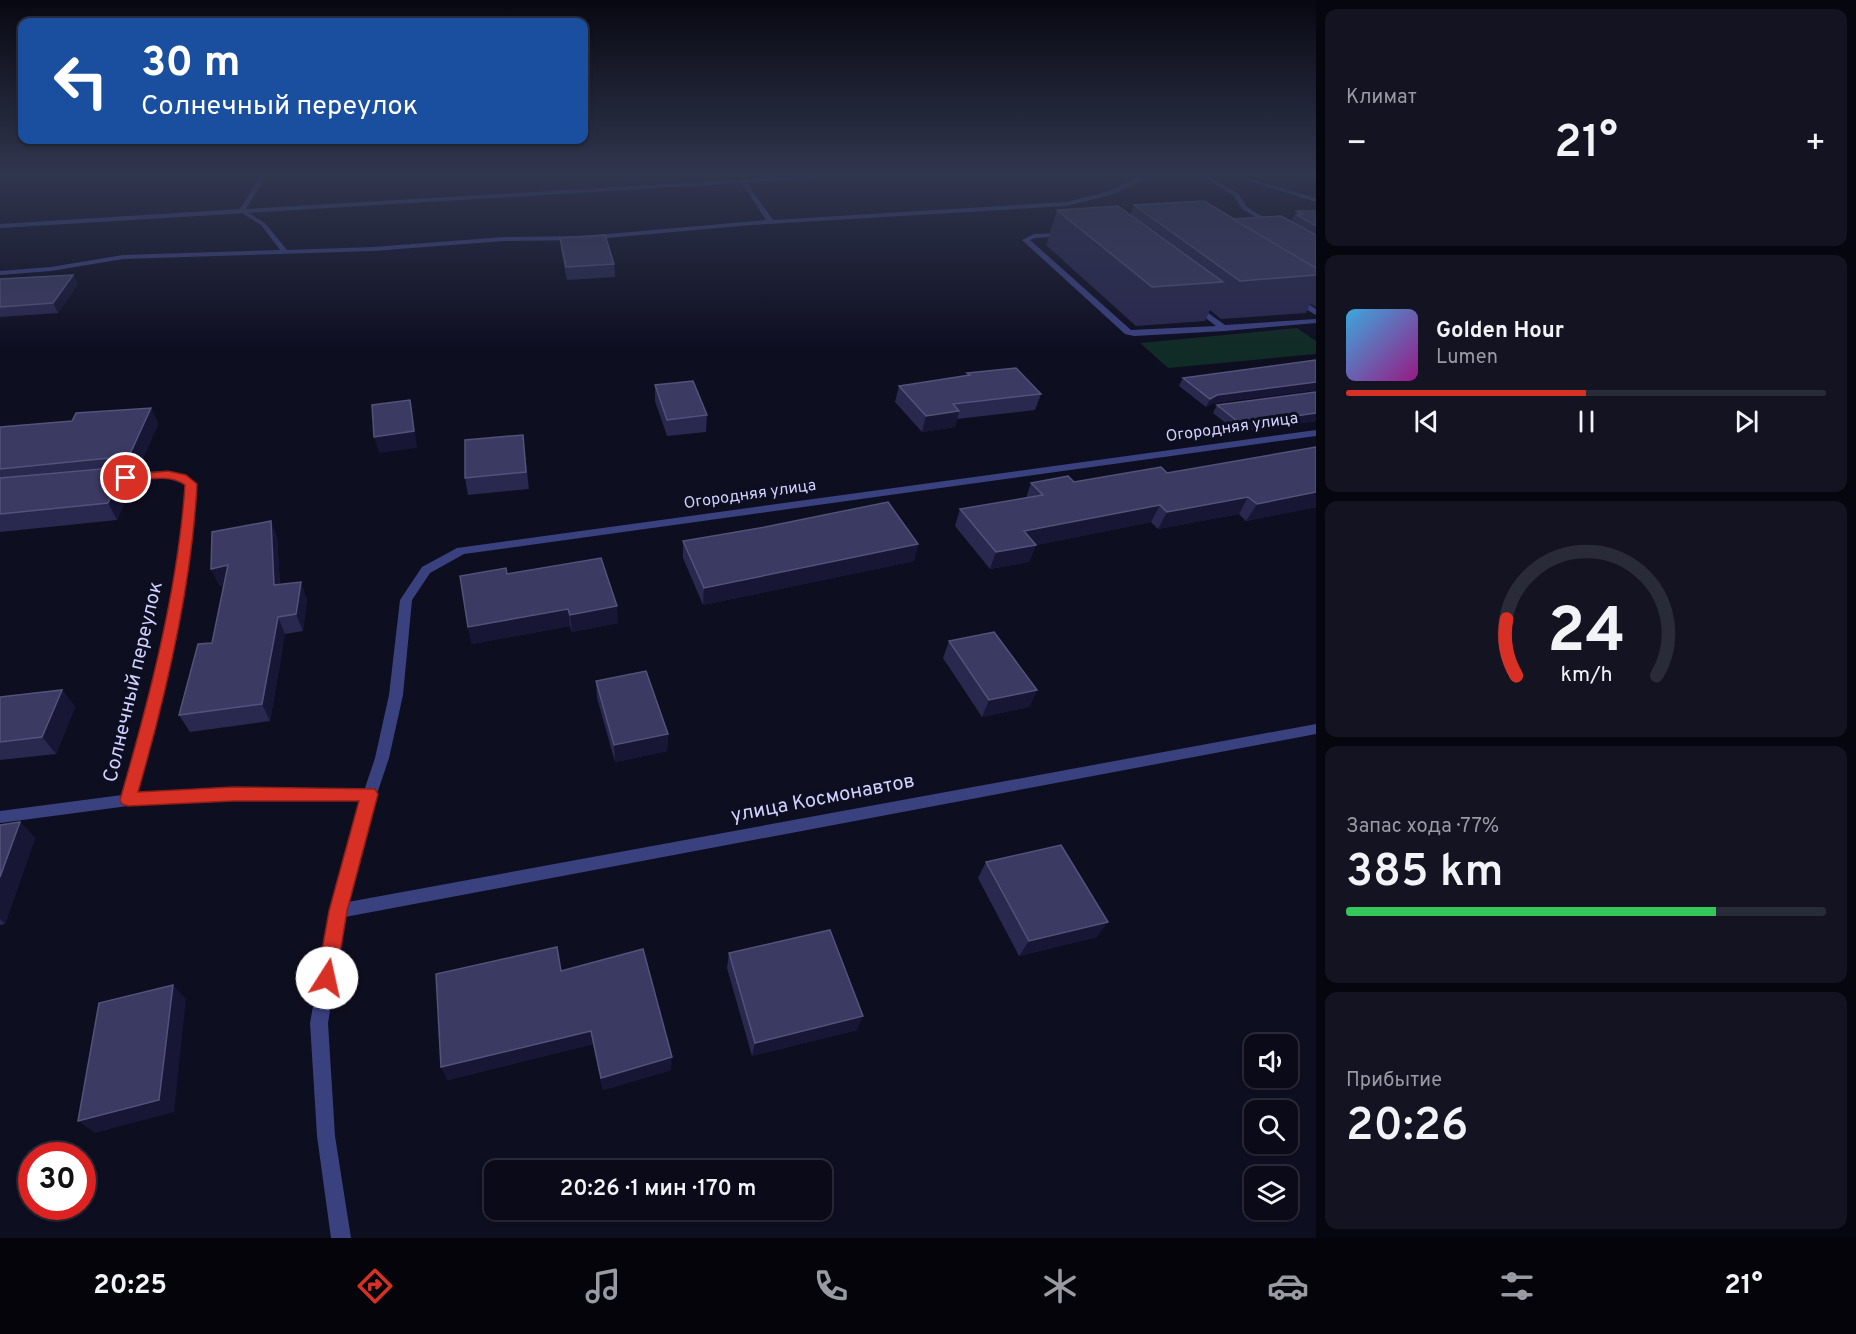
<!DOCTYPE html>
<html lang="ru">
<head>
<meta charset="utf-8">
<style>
	:root { --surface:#0a0a19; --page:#131322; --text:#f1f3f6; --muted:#999aa2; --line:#2a2b38; --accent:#d93025 }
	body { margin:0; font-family:Overpass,sans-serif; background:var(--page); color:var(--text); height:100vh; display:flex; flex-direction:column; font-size:22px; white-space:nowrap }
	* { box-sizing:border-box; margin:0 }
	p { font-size:20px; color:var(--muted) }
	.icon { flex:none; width:33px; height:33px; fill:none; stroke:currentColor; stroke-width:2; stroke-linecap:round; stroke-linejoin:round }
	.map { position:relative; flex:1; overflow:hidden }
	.details { display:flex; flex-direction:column; gap:9px; padding:9px; background:#06060e; width:540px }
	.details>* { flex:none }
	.guide { position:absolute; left:18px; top:18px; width:570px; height:126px; border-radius:12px; box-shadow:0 2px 4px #0004,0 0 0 2px var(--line); background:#1a4fa0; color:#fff; overflow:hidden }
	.controls { position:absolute; left:1244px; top:1034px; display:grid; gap:12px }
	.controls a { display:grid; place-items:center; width:54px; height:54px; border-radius:12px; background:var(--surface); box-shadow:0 2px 4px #0004,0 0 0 2px var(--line); font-size:30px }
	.speed { position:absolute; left:18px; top:1142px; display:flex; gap:12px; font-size:30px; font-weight:700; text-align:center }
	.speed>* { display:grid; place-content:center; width:78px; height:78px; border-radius:50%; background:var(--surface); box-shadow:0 2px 4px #0004,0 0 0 2px var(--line); line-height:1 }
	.speed .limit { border:9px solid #d22; background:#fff; color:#111 }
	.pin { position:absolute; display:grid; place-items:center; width:51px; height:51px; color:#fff; margin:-26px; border:3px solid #fff; border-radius:50%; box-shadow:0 2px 6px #0007 }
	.me { position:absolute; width:66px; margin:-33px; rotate:10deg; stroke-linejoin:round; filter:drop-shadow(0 0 4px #0008) }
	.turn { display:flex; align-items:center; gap:21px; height:126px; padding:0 24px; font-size:27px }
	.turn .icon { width:78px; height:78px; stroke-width:2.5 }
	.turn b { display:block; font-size:42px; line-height:51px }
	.big { font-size:45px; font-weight:600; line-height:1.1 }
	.details .widget { flex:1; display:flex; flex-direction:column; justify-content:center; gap:9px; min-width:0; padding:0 21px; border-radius:12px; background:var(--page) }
	.details .dial { align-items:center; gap:0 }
	.dial svg { height:156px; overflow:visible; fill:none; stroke:var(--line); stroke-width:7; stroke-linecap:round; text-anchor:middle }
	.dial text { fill:var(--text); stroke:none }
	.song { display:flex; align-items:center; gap:18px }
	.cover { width:72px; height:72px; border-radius:9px; background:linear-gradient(135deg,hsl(200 70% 55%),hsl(310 70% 35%)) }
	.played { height:6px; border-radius:3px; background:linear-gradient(90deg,var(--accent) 50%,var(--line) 50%) }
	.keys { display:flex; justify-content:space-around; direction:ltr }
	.heat { display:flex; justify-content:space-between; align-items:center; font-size:33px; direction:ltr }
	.charge { height:9px; border-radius:4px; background:linear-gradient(90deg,#34c759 77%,var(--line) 0) }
	.trip { position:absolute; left:484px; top:1160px; width:348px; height:60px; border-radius:12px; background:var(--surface); box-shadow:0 2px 4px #0004,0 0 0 2px var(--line); font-weight:600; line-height:60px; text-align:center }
	.tab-bar { display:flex; height:96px; justify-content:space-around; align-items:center; background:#04040a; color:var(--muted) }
	.tab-bar .icon { width:42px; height:42px }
	.tab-bar .selected { color:var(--accent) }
	.tab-bar b { font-size:27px; color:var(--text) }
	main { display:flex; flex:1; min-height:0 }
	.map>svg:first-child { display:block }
</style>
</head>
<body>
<main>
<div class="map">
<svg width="1316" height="1238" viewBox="0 0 1316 1238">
	<rect width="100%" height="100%" fill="#0e0e21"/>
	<polygon fill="#112b26" points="1297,328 1316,341 1316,354 1168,368 1140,343"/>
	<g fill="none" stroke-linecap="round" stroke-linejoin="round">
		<g fill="#3a417f" fill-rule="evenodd">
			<polygon points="1145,175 1152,175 1111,195 1066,206 751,225 585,240 504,241 373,251 123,259 51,271 0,275 0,271 51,267 123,255 280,250 261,225 240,212 240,210 242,209 265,223 287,250 373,247 504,237 585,236 766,220 740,180 743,178 773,220 1066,202 1106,192"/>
			<polygon points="1200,175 1207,175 1239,194 1247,207 1274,224 1269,225 1242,209 1234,196"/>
			<polygon points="1229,175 1237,175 1316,198 1316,202"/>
			<polygon points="1067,233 1067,235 1065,236 1035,238 1030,240 1131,330 1216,326 1194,309 1193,307 1197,305 1225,325 1316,319 1316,323 1225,331 1134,336 1125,334 1022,240 1034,234"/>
			<polygon points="1292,297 1298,297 1316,309 1316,315 1292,301"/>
		</g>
		<g fill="#3a417f" fill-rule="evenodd">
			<polygon points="261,175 267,175 246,209 817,175 843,175 840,177 0,228 0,224 240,209"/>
			<path d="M 1316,430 L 1316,436 L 464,554 L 430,573 L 412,600 L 403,695 L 389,758 L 377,794 L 348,902 L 1316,724 L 1316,734 L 345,917 L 328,1023 L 335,1136 L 351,1238 L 331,1238 L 317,1136 L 310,1023 L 330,911 L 361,800 L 233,800 L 128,806 L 0,823 L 0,811 L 122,795 C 152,693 176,591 186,485 C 164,473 138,480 115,483 L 110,480 L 111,478 C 136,472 176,465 196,484 C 188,590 165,691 137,793 L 233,788 L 365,788 L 375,758 L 389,695 L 400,600 L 422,567 L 457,548 Z"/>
		</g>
	</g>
	<g fill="#29284f">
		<polygon points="1134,205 1233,219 1291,222 1297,211 1316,211 1316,307 1310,304 1306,313 1221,319 1210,310 1205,321 1136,326 1046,245 1057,210 1130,215"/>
		<polygon points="560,238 614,264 615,277 567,280 561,250"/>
		<polygon points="73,275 78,284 58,313 0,317 0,279"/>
		<polygon points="1316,360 1316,390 1213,403 1206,407 1179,386 1183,378"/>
		<polygon points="967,373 1041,394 1035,410 957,419 955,427 922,432 895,402 899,386 967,376"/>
		<polygon points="655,385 707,415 706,432 667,436 655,401"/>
		<polygon points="1316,392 1316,421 1237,432 1213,413 1217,405"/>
		<polygon points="151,408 158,424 137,472 128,474 133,483 117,520 0,532 0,427 72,421"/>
		<polygon points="523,435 529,489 468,495 465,478"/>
		<polygon points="1316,447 1316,507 1246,521 1239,514 1158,529 1151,522 1036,545 1029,562 990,569 955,526 960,509 1026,498 1031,483 1074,482 1167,473"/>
		<polygon points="271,521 277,538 280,585 307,599 303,631 285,634 270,721 190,732 179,715 212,643 224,585 220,586 211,569"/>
		<polygon points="683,541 918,544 914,561 703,605 683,558"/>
		<polygon points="507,574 618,623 572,632 570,626 472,644 468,627"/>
		<polygon points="949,641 1037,690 1029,707 982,717 943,658"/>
		<polygon points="596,681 668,734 667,751 615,762 597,698"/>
		<polygon points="62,690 75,707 56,754 0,760 0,697"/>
		<polygon points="20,822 35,838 5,924 0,925 0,825"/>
		<polygon points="986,862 1097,937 1019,956 978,878"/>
		<polygon points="729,953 857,1030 752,1056 727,968"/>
		<polygon points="561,971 671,1070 603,1090 593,1044 448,1080 441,1067"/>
	</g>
	<g fill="#171635">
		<polygon points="73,275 78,284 58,313 53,303"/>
		<polygon points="1316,382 1316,390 1213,403 1206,407 1210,399 1217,395"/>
		<polygon points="410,400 413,416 417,448 379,453 374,437"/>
		<polygon points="151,408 158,424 137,472 129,456"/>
		<polygon points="959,411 955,427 922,432 926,416"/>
		<polygon points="1316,413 1316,421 1237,432 1241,424"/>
		<polygon points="124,467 133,483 117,520 108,503"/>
		<polygon points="1316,492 1316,507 1246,521 1257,504"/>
		<polygon points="1248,497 1239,514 1158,529 1167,512"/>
		<polygon points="1160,505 1151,522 1036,545 1029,562 990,569 996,552 1024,531"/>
		<polygon points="271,521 277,538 281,602 274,585"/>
		<polygon points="918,544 914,561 703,605 704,588"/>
		<polygon points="228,565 236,582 220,586 211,569"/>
		<polygon points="301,582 307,599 303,631 296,614"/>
		<polygon points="617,606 618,623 572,632 570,615"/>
		<polygon points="568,609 570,626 472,644 468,627"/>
		<polygon points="278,617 285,634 270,721 262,704"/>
		<polygon points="62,690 75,707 56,754 42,737"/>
		<polygon points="1037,690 1029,707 982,717 989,700"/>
		<polygon points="668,734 667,751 615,762 614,745"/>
		<polygon points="20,822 35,838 5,924 0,919 0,877"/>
		<polygon points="1108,922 1097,937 1019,956 1029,941"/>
		<polygon points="173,985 186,999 174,1112 95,1133 78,1121"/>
		<polygon points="863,1016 857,1030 752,1056 755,1043"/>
		<polygon points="591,1031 593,1044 448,1080 441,1067"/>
		<polygon points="672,1057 671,1070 603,1090 601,1078"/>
	</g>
	<g fill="#3b3a62" stroke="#52527a" stroke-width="1.5">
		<polygon points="1204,201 1316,268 1316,275 1240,281 1134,205"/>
		<polygon points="1118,206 1223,282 1152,287 1057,210"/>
		<polygon points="1297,211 1316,211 1316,226 1297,215 1302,214"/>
		<polygon points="1281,216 1316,235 1316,268 1233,219"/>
		<polygon points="605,235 614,264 566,267 560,238"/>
		<polygon points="73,275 53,303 0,307 0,279"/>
		<polygon points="1316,360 1316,382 1217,395 1210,399 1183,378"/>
		<polygon points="1016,368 1041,394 953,404 959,411 926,416 899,386 970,375 967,373"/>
		<polygon points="693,381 707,415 667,420 655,385"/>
		<polygon points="1316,392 1316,413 1241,424 1217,405"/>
		<polygon points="410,400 414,431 374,437 372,405"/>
		<polygon points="151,408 129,456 0,469 0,427 72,421 76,413"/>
		<polygon points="523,435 526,472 465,478 465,440"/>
		<polygon points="1316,447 1316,492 1257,504 1248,497 1167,512 1160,505 1024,531 1036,545 996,552 960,509 1043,495 1031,483 1068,476 1074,482 1161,467 1167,473"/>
		<polygon points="124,467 108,503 0,514 0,478"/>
		<polygon points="888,502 918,544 704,588 683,541 765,527"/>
		<polygon points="271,521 274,585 301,582 296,614 278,617 262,704 179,715 198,644 212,643 228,565 211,569 212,532"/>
		<polygon points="601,558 617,606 570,615 568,609 468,627 460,576 506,568 507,574"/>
		<polygon points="994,632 1037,690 989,700 949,641"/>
		<polygon points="646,671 668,734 614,745 596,681"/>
		<polygon points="62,690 42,737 0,742 0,697"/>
		<polygon points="20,822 0,877 0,825"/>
		<polygon points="1061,845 1108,922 1029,941 986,862"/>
		<polygon points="830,930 863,1016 755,1043 729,953"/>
		<polygon points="557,947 561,971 643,949 672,1057 601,1078 591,1031 441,1067 436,974"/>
		<polygon points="173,985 159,1100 78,1121 99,1003"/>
	</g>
	<linearGradient id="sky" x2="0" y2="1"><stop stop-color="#080812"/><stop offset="0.5" stop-color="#30364e"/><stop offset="1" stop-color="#30364e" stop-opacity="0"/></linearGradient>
	<rect width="1316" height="348" fill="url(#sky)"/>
	<path fill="#d93025" stroke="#8d1f18" stroke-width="1.5" d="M 168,471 L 186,475 L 197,484 C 192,585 166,695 138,792 L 233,787 L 375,789 L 378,794 L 347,911 L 336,978 L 334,985 L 327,988 L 320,985 L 317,978 L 329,911 L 359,801 L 233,801 L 128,806 L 122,804 L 120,800 C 149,700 178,589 185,485 C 169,473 145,480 126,482 L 120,478 L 126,475 Z"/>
	<g text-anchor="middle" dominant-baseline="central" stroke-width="6" stroke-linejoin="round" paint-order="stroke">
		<g font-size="16" fill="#cfd1fe" stroke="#0e0e21">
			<text transform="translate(1232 428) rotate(-8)">Огородняя улица</text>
			<text transform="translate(750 495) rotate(-8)">Огородняя улица</text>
		</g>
		<g font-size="20" fill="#cfd1fe" stroke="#0e0e21">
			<text transform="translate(134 682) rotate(-77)">Солнечный переулок</text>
			<text transform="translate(823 799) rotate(-11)">улица Космонавтов</text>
		</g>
	</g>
</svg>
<div class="controls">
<a><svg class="icon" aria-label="sound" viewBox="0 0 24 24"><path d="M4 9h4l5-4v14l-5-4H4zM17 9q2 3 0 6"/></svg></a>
<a><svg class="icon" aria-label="search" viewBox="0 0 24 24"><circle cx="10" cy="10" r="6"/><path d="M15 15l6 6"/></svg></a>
<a><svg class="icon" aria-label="layers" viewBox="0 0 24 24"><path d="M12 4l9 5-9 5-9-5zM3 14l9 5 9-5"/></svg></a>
</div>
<div class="speed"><div class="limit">30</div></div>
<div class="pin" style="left:126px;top:478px;background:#d93025"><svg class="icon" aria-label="arrive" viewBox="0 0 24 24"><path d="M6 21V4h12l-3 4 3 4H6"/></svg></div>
<svg class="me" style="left:327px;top:978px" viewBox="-20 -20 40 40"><circle r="19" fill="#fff"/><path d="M0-13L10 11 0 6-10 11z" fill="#d93025"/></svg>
<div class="trip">20:26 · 1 мин · 170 m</div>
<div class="guide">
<div class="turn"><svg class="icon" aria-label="left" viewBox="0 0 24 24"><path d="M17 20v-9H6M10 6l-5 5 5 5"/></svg><div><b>30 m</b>Солнечный переулок</div></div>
</div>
</div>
<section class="details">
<div class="widget"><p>Климат</p>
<div class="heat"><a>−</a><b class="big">21°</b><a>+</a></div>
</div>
<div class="widget">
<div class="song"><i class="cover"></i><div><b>Golden Hour</b><p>Lumen</p></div></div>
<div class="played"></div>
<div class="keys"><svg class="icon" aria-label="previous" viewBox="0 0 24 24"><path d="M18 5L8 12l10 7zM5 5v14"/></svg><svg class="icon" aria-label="pause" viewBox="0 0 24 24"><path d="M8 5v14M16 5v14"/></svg><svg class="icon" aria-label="next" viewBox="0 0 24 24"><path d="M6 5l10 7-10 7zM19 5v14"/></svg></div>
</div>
<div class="widget dial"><svg viewBox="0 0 100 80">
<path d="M14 69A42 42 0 1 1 86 69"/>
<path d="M14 69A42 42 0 0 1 9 40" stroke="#d93025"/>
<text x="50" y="56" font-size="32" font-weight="700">24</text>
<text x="50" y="72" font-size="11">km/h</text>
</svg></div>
<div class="widget"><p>Запас хода · 77%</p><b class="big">385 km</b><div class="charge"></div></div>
<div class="widget"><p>Прибытие</p><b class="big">20:26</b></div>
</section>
</main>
<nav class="tab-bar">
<b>20:25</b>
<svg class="icon selected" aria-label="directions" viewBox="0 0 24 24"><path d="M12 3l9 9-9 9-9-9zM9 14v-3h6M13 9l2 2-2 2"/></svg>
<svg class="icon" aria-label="music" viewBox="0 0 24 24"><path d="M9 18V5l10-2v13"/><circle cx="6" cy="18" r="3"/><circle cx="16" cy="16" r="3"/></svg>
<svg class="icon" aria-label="phone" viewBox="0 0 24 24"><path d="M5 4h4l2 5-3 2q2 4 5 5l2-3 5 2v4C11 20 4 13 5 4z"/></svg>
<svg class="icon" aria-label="climate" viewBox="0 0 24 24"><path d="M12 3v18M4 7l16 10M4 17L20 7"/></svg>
<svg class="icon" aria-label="car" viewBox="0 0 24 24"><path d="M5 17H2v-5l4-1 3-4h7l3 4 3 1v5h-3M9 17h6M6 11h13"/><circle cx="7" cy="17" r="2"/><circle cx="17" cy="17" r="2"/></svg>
<svg class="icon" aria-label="filters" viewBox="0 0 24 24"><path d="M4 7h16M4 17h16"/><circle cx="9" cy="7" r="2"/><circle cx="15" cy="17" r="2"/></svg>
<b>21°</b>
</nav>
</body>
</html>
